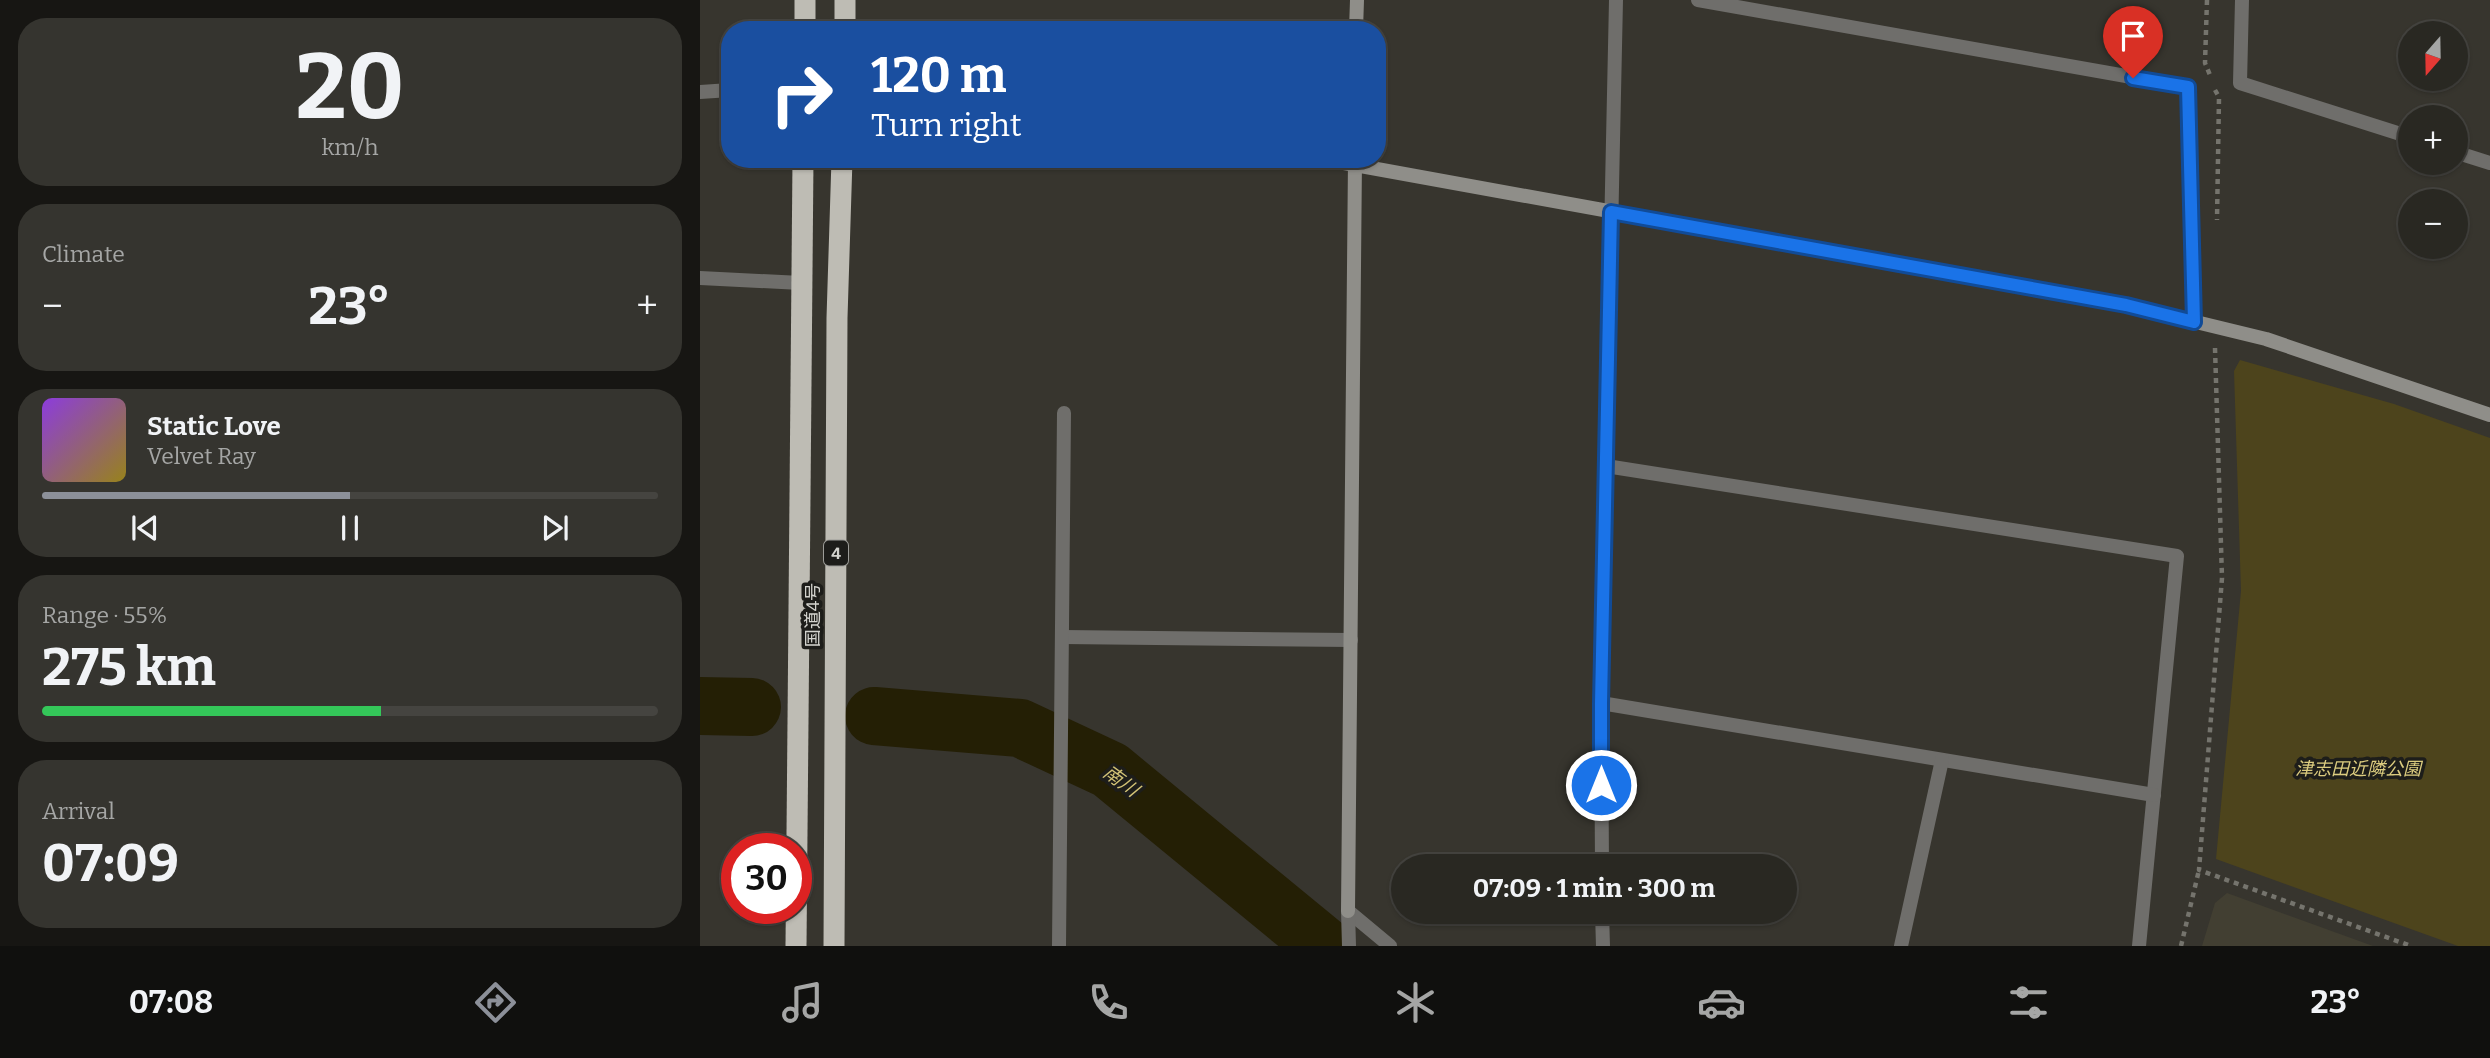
<!DOCTYPE html>
<html lang="en">
<head>
<meta charset="utf-8">
<style>
	:root { --surface:#292822; --page:#35342f; --text:#f1f3f6; --muted:#a5a6a5; --line:#454440; --accent:#8c9099 }
	body { margin:0; font-family:Bitter,"Noto Sans JP",serif; background:var(--page); color:var(--text); height:100vh; display:flex; flex-direction:column; font-size:26px; white-space:nowrap }
	* { box-sizing:border-box; margin:0 }
	p { font-size:23px; color:var(--muted) }
	.icon { flex:none; width:38px; height:38px; fill:none; stroke:currentColor; stroke-width:2; stroke-linecap:round; stroke-linejoin:round }
	.map { position:relative; flex:1; overflow:hidden }
	.sheet { display:flex; flex-direction:column; gap:18px; padding:18px; background:#171613; width:700px }
	.sheet>* { flex:none }
	.banner { position:absolute; left:21px; top:21px; width:665px; height:147px; border-radius:28px; box-shadow:0 2px 5px #0004,0 0 0 2px var(--line); background:#1a4fa0; color:#fff; overflow:hidden }
	.needle { width:46px; rotate:200deg }
	.fabs { position:absolute; left:1698px; top:21px; display:grid; gap:14px }
	.fabs a { display:grid; place-items:center; width:70px; height:70px; border-radius:50%; background:var(--surface); box-shadow:0 2px 5px #0004,0 0 0 2px var(--line); font-size:35px }
	.speed { position:absolute; left:21px; top:833px; display:flex; gap:14px; font-size:35px; font-weight:700; text-align:center }
	.speed>* { display:grid; place-content:center; width:91px; height:91px; border-radius:50%; background:var(--surface); box-shadow:0 2px 5px #0004,0 0 0 2px var(--line); line-height:1 }
	.speed .limit { border:10px solid #d22; background:#fff; color:#111 }
	.pin { position:absolute; display:grid; place-items:center; width:60px; height:60px; color:#fff; margin:-72px -30px; border-radius:50% 50% 50% 0; rotate:-45deg; box-shadow:0 0 7px #0007 }
	.pin .icon { rotate:45deg }
	.me { position:absolute; width:77px; margin:-38px; rotate:0deg; stroke-linejoin:round; filter:drop-shadow(0 0 5px #0008) }
	.turn { display:flex; align-items:center; gap:24px; height:147px; padding:0 35px; font-size:32px }
	.turn .icon { width:91px; height:91px; stroke-width:2.5 }
	.turn b { display:block; font-size:49px; line-height:60px }
	.big { font-size:52px; font-weight:700; line-height:1.1 }
	.sheet .tile { flex:1; display:flex; flex-direction:column; justify-content:center; gap:10px; min-width:0; padding:0 24px; border-radius:28px; background:var(--page) }
	.sheet .dial { align-items:center; gap:0 }
	.dial b { font-size:91px; line-height:1 }
	.song { display:flex; align-items:center; gap:21px }
	.cover { width:84px; height:84px; border-radius:10px; background:linear-gradient(135deg,hsl(270 70% 55%),hsl(50 70% 35%)) }
	.played { height:7px; border-radius:4px; background:linear-gradient(90deg,var(--accent) 50%,var(--line) 50%) }
	.keys { display:flex; justify-content:space-around; direction:ltr }
	.heat { display:flex; justify-content:space-between; align-items:center; font-size:38px; direction:ltr }
	.charge { height:10px; border-radius:5px; background:linear-gradient(90deg,#34c759 55%,var(--line) 0) }
	.trip { position:absolute; left:691px; top:854px; width:406px; height:70px; border-radius:35px; background:var(--surface); box-shadow:0 2px 5px #0004,0 0 0 2px var(--line); font-weight:700; line-height:70px; text-align:center }
	.tab-bar { display:flex; height:112px; justify-content:space-around; align-items:center; background:#10100e; color:var(--muted) }
	.tab-bar .icon { width:49px; height:49px }
	.tab-bar .on { color:var(--accent) }
	.tab-bar b { font-size:32px; color:var(--text) }
	main { display:flex; flex:1; min-height:0 }
	.map>svg:first-child { display:block }
</style>
</head>
<body>
<main>
<section class="sheet">
<div class="tile dial"><b>20</b><p>km/h</p></div>
<div class="tile"><p>Climate</p>
<div class="heat"><a>−</a><b class="big">23°</b><a>+</a></div>
</div>
<div class="tile">
<div class="song"><i class="cover"></i><div><b>Static Love</b><p>Velvet Ray</p></div></div>
<div class="played"></div>
<div class="keys"><svg class="icon" aria-label="previous" viewBox="0 0 24 24"><path d="M18 5L8 12l10 7zM5 5v14"/></svg><svg class="icon" aria-label="pause" viewBox="0 0 24 24"><path d="M8 5v14M16 5v14"/></svg><svg class="icon" aria-label="next" viewBox="0 0 24 24"><path d="M6 5l10 7-10 7zM19 5v14"/></svg></div>
</div>
<div class="tile"><p>Range · 55%</p><b class="big">275 km</b><div class="charge"></div></div>
<div class="tile"><p>Arrival</p><b class="big">07:09</b></div>
</section>
<div class="map">
<svg width="1790" height="946" viewBox="0 0 1790 946">
	<rect width="100%" height="100%" fill="#37352e"/>
	<polygon fill="#423f32" points="1527,893 1673,946 1502,946 1515,903"/>
	<polygon fill="#4d441c" points="1540,360 1694,404 1790,438 1790,946 1758,946 1516,859 1541,591 1534,371"/>
	<g fill="none" stroke-linecap="round" stroke-linejoin="round">
		<g stroke="#241f05" stroke-width="58">
			<polyline points="0,706 52,707"/>
			<polyline points="174,716 320,728 410,770 624,946"/>
		</g>
		<g stroke="#75746d" stroke-width="4.5" stroke-dasharray="5 5" stroke-linecap="butt">
			<polyline points="1507,0 1505,63 1510,75"/>
			<polyline points="1515,90 1519,97 1517,220"/>
			<polyline points="1515,348 1522,578 1499,870 1711,946"/>
			<polyline points="1481,946 1499,870"/>
		</g>
		<g stroke="#6f6e6b" stroke-width="14">
			<polyline points="998,0 1488,87 1494,322"/>
			<polyline points="1542,0 1540,83 1710,137"/>
			<polyline points="0,92 30,90"/>
			<polyline points="1755,152 1790,163"/>
			<polyline points="0,278 101,283"/>
			<polyline points="906,466 1477,556 1439,946"/>
			<polyline points="362,637 651,640"/>
			<polyline points="901,703 1454,795"/>
			<polyline points="902,866 901,703 916,0"/>
			<polyline points="648,911 690,946"/>
			<polyline points="648,911 649,946"/>
			<polyline points="902,912 903,946"/>
			<polyline points="359,946 364,413"/>
			<polyline points="1201,946 1242,760"/>
		</g>
		<g stroke="#8f8e89" stroke-width="14">
			<polyline points="656,30 657,0"/>
			<polyline points="622,159 1426,305 1566,339 1790,415"/>
			<polyline points="648,911 655,159"/>
		</g>
		<g stroke="#bebcb4" stroke-width="21">
			<polyline points="105,30 105,0"/>
			<polyline points="145,30 145,0"/>
			<polyline points="96,946 103,159"/>
			<polyline points="134,946 137,318 142,159"/>
		</g>
	</g>
	<g fill="none" stroke-linecap="round" stroke-linejoin="round">
		<g stroke="#114b97" stroke-width="18">
			<polyline id="route" points="901,785 901,703 911,212 1426,305 1494,322 1488,87 1433,78"/>
		</g>
		<use href="#route" stroke="#1a73e8" stroke-width="12"/>
	</g>
	<g text-anchor="middle" dominant-baseline="central" stroke-width="7" stroke-linejoin="round" paint-order="stroke">
		<rect fill="#1d1d1a" stroke="#9c9c98" stroke-width="2" x="124" y="540.5" width="24" height="25" rx="5"/>
		<g font-size="16" font-weight="bold" fill="#d3d3ce">
			<text x="136" y="553">4</text>
		</g>
		<g font-size="18" fill="#d3d3ce" stroke="#1d1d1a">
			<text transform="translate(113 615) rotate(-90)">国道4号</text>
		</g>
		<g font-size="18" font-style="italic" fill="#dccc7f" stroke="#1d1d1a">
			<text x="1658" y="769">津志田近隣公園</text>
		</g>
		<g font-size="19" font-style="italic" fill="#d3c376" stroke="#1d1d1a">
			<text transform="translate(421 781) rotate(36)">南川</text>
		</g>
	</g>
</svg>
<div class="fabs">
<a><svg class="needle" viewBox="-14 -14 28 28"><path d="M0-13l5 13h-10z" fill="#e53935"/><path d="M0 13l5-13h-10z" fill="#a5a6a5"/></svg></a>
<a>+</a>
<a>−</a>
</div>
<div class="speed"><div class="limit">30</div></div>
<div class="pin" style="left:1433px;top:78px;background:#d93025"><svg class="icon" aria-label="arrive" viewBox="0 0 24 24"><path d="M6 21V4h12l-3 4 3 4H6"/></svg></div>
<svg class="me" style="left:901px;top:785px" viewBox="-20 -20 40 40"><circle r="17" fill="#1a73e8" stroke="#fff" stroke-width="3"/><path d="M0-11L8 9 0 5-8 9z" fill="#fff"/></svg>
<div class="trip">07:09 · 1 min · 300 m</div>
<div class="banner">
<div class="turn"><svg class="icon" aria-label="right" viewBox="0 0 24 24"><path d="M7 20v-9h11M14 6l5 5-5 5"/></svg><div><b>120 m</b>Turn right</div></div>
</div>
</div>
</main>
<nav class="tab-bar">
<b>07:08</b>
<svg class="icon on" aria-label="directions" viewBox="0 0 24 24"><path d="M12 3l9 9-9 9-9-9zM9 14v-3h6M13 9l2 2-2 2"/></svg>
<svg class="icon" aria-label="music" viewBox="0 0 24 24"><path d="M9 18V5l10-2v13"/><circle cx="6" cy="18" r="3"/><circle cx="16" cy="16" r="3"/></svg>
<svg class="icon" aria-label="phone" viewBox="0 0 24 24"><path d="M5 4h4l2 5-3 2q2 4 5 5l2-3 5 2v4C11 20 4 13 5 4z"/></svg>
<svg class="icon" aria-label="climate" viewBox="0 0 24 24"><path d="M12 3v18M4 7l16 10M4 17L20 7"/></svg>
<svg class="icon" aria-label="car" viewBox="0 0 24 24"><path d="M5 17H2v-5l4-1 3-4h7l3 4 3 1v5h-3M9 17h6M6 11h13"/><circle cx="7" cy="17" r="2"/><circle cx="17" cy="17" r="2"/></svg>
<svg class="icon" aria-label="filters" viewBox="0 0 24 24"><path d="M4 7h16M4 17h16"/><circle cx="9" cy="7" r="2"/><circle cx="15" cy="17" r="2"/></svg>
<b>23°</b>
</nav>
</body>
</html>
